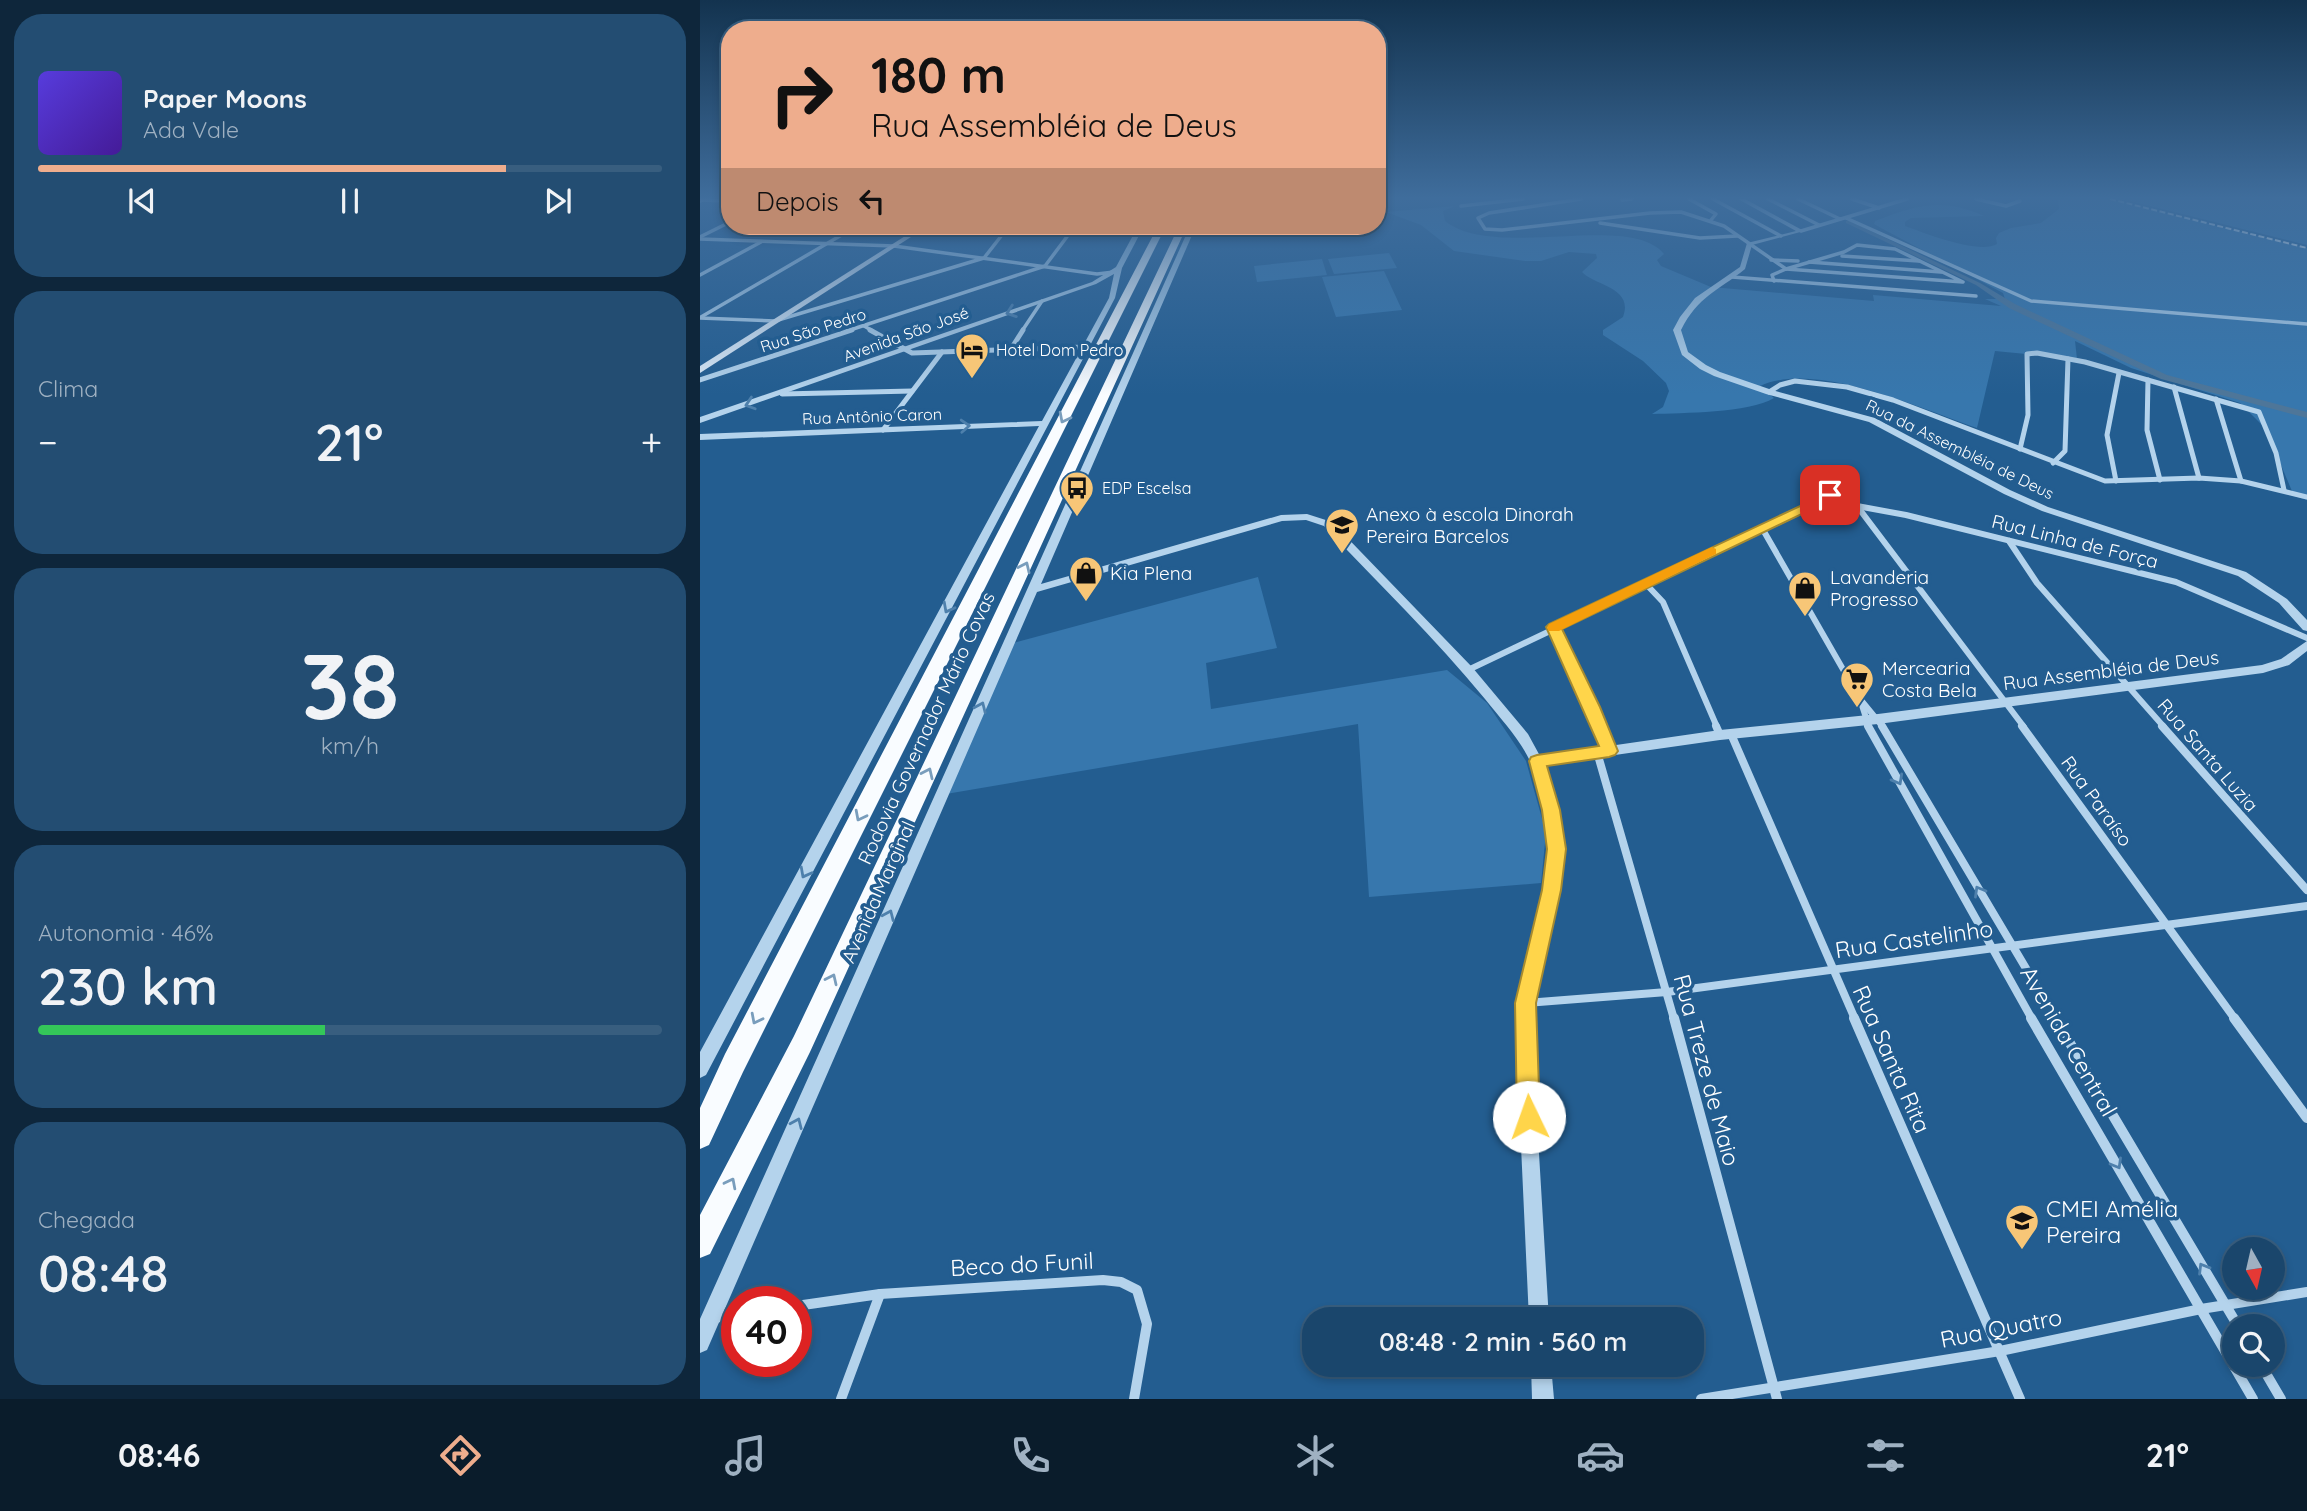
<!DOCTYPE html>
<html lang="pt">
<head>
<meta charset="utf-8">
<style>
	:root { --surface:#1a466c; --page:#234d72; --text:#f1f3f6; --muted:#9fb1c2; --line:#385e7f; --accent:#eead8d }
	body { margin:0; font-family:Quicksand,sans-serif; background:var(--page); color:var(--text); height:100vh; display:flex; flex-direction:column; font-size:26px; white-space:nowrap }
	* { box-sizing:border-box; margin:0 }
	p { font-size:23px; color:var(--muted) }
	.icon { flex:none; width:38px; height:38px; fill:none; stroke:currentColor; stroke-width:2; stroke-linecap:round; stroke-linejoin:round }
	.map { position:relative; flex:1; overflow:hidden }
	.drawer { display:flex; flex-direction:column; gap:14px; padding:14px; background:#0e263b; width:700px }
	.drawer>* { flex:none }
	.guide { position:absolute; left:21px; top:21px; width:665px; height:214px; border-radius:28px; box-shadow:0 4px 10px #0003,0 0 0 2px var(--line); background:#eead8d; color:#111; overflow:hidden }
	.needle { width:46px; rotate:172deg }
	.buttons { position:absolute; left:1522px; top:1237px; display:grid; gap:14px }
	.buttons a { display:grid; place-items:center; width:63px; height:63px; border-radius:50%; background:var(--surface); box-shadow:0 4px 10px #0003,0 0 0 2px var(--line); font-size:35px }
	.speed { position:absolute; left:21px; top:1286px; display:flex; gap:14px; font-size:35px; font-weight:700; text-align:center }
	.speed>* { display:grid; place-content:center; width:91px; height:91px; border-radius:50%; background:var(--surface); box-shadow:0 4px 10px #0003,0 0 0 2px var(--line); line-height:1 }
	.speed .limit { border:10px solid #d22; background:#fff; color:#111 }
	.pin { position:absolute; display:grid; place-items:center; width:60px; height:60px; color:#fff; margin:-30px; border-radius:14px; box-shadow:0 4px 10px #0006 }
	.me { position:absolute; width:77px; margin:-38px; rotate:357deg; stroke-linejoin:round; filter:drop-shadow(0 0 5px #0008) }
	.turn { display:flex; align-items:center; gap:24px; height:147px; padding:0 35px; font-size:32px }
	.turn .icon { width:91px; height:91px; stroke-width:2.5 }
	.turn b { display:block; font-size:49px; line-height:60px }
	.then { display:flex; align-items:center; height:66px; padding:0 35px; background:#0003; gap:14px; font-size:26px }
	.big { font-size:52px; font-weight:600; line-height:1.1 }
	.drawer .widget { flex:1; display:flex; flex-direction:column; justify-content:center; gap:10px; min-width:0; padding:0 24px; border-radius:28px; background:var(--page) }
	.drawer .dial { align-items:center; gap:0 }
	.dial b { font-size:91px; line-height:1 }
	.song { display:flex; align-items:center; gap:21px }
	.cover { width:84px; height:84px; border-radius:10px; background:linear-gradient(135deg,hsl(250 70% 55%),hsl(260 70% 35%)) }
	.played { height:7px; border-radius:4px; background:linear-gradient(90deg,var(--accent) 75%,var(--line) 75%) }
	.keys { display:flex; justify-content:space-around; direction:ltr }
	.heat { display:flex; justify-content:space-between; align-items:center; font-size:38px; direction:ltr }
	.charge { height:10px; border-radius:5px; background:linear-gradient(90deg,#34c759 46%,var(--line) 0) }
	.trip { position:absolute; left:602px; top:1307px; width:402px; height:70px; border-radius:28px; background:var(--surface); box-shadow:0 4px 10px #0003,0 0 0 2px var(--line); font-weight:600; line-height:70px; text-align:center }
	.menu { display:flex; height:112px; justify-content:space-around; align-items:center; background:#0a1c2b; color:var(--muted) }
	.menu .icon { width:49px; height:49px }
	.menu .selected { color:var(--accent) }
	.menu b { font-size:32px; color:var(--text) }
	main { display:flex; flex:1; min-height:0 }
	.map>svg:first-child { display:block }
</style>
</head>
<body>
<main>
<section class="drawer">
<div class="widget">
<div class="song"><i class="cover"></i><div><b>Paper Moons</b><p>Ada Vale</p></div></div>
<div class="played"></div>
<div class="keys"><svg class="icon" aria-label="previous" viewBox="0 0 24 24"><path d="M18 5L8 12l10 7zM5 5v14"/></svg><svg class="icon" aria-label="pause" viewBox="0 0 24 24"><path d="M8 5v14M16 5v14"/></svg><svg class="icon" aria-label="next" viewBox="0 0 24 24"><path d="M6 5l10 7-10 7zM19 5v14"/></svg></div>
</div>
<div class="widget"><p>Clima</p>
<div class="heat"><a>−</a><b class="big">21°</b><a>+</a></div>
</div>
<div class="widget dial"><b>38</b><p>km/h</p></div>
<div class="widget"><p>Autonomia · 46%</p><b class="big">230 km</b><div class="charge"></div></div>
<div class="widget"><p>Chegada</p><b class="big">08:48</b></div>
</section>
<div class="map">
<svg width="1607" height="1399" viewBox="0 0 1607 1399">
	<rect width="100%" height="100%" fill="#235d90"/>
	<g fill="#3777ad">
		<path d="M 1358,199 L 1406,199 L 1607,248 L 1607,500 L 1594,496 L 1566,429 L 1540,403 L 1431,368 L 1375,341 L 1377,359 L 1295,351 L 1277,428 C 1221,409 1116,360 1060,386 L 1074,398 C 1049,413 982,413 952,414 L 963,407 L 969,391 L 966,383 L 943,361 L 903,335 L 903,330 L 923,317 C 934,287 895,286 882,272 L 897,258 L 896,254 L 869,252 L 841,261 L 825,261 L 754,251 L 721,225 L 686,212 L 755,206 L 743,211 L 745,221 C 795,261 930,211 964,254 L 957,260 L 961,266 L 1011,287 L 1174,301 L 1173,295 L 1301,306 L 1285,299 L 1305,299 L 1303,293 L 1181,228 L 1174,224 L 1175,221 C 1216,205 1243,197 1284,216 L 1211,218 L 1205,222 L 1205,226 C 1225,233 1279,255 1297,244 L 1296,238 L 1299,233 L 1311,228 L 1341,223 L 1359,209 Z"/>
		<polygon points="1422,199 1607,199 1607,245"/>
		<polygon points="689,253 697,268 634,274 628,259"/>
		<polygon points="622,259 627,275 557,282 554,266"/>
		<polygon points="684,271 702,310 636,317 622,277"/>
		<polygon points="558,577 577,648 506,663 511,709 747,670 787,703 826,761 846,833 841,883 669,897 658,724 246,794 313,643"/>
	</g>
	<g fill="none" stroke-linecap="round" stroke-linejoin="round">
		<polygon fill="#4e7699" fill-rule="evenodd" points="1146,221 1150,221 1280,283 1315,304 1467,375 1607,412 1607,418 1461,379 1309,308 1276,285 1146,223"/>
		<g stroke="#b4d3ec" stroke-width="3.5">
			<polyline points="881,199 789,213 778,218 785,229 802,230 950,213 981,212 1024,226 1086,269"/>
			<polyline points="989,199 1016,214 1011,220"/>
			<polyline points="1013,199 1081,236"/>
			<polyline points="1068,199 1119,225"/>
			<polyline points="1098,199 1140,219"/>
			<polyline points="1152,199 1179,208"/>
			<polyline points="1276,199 1306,206 1320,201"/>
			<polyline points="0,200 30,201"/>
			<polyline points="922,200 932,199"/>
			<polyline points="761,206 823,199"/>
			<polyline points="1146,218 1331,301 1607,324"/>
			<polyline points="900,223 1000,238 1037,236"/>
			<polyline points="1101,231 1207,199"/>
			<polyline points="0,237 30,222"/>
			<polyline points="0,239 194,246 397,274 414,272"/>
			<polygon points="1157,245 1195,249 1263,282 1086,269 1144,252"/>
			<polyline points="1142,256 1219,261"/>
			<polyline points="1071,260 1098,261"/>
			<polyline points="1109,262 1241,272"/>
			<polyline points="0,275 61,242"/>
			<polyline points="1032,277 1276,296"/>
			<polyline points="1074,281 1072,275 1086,269"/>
			<polyline points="1,317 157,226"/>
			<polyline points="0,318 75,321 284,258 309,226"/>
			<polyline points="164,326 173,331"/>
			<polyline points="147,331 345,266 375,226"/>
			<polyline points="322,331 342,301"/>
		</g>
		<g stroke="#b4d3ec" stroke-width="5">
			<polyline points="170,330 212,353 385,347"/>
			<polyline points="311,349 323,330"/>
			<polyline points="0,380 152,330"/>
			<polyline points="1448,380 1447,430 1460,480"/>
			<polyline points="1474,387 1499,478"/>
			<polyline points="1069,392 1080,385 1095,381 1147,387 1193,400 1405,481 1499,478 1541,481 1607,497"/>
			<polyline points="82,394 212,391"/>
			<polyline points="1516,399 1541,481"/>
			<polyline points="183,430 242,352"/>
			<polyline points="1320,449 1328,415 1327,354 1337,353 1385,362 1559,412 1576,453 1584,490"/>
			<polyline points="1353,463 1365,451 1368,359"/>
			<polyline points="1416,481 1407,435 1419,373"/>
			<polyline points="1117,503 1138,494 1154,503"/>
		</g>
		<g stroke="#b4d3ec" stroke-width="6">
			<polyline points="1153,502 1157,506 1206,515 1476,582 1607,638"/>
			<polyline points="1157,506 1324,727"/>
			<polyline points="1062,528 1160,699 1183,727"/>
			<polyline points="1309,541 1337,583 1464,727"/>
			<polyline points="945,583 963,602 1017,727"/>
			<polyline points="854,627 900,727"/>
			<polyline points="768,670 1121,502"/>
			<polyline points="1160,699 1169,727"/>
		</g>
		<g stroke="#b4d3ec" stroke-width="8">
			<polyline points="900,726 910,751"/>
			<polyline points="1016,726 1020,735"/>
			<polyline points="1168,726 1332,1019"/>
			<polyline points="1182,726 1356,1019"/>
			<polyline points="1322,726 1535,1019"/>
			<polyline points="1462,726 1607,890"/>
			<polyline points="1031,734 1155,1019"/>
			<polyline points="897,752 974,1019"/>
			<polyline points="826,1003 967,992 1607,906"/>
		</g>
		<g stroke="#b4d3ec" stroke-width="10">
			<polyline points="974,1018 1077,1399"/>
			<polyline points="1154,1018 1320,1399"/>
			<polyline points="1331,1018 1553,1399"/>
			<polyline points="1355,1018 1538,1326"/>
			<polyline points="1534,1018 1607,1118"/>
			<polyline points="96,1306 180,1294 403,1280 421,1282 437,1290 447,1324 434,1399"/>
			<polyline points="13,1318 37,1315"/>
			<polyline points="1561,1365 1581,1399"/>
			<polyline points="141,1399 180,1294"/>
			<polyline points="1001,1399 1300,1351 1501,1309 1607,1292"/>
		</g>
		<g fill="#b4d3ec" fill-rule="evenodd">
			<path d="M 1038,199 L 1045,199 L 1104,231 L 1052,245 L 1045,269 C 1018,291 998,296 981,330 L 988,352 L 1006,365 L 1020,372 L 1072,390 L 1175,418 L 1310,490 L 1348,507 L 1546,572 L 1587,599 L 1607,620 L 1607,631 L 1603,630 L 1579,603 L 1538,576 L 1342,511 L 1304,494 L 1169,422 L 1066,394 L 1014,376 L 1000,369 L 982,355 L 973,330 L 980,317 L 995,298 L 1040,267 L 1047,243 L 1096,231 Z"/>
			<polygon points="438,226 444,226 422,268 415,298 6,1075 0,1078 0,1052 339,426 0,440 0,434 342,421 409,298 414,274 396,284 0,423 0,417 392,282 416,267"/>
			<path d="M 490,226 L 496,226 L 341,584 L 581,515 L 607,514 L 632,522 L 772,667 L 828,734 L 840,756 L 1020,730 L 1178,714 L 1562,665 L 1581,659 L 1607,641 L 1607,651 L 1589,665 L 1563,673 L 1178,724 L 1020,740 L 845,765 C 855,800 863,833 863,869 L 833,1003 L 832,1037 L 849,1320 L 829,1320 L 816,1037 L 817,1003 L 849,869 C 849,837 843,788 829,759 C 818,737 800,718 785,699 C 735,638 678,583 624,526 L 606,520 L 582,521 L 337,592 L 7,1350 L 0,1353 L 0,1319 Z"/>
			<polygon points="831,1365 851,1365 854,1399 832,1399"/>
		</g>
		<g fill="#e0edf9" fill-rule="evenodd">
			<polygon points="0,199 8,199 0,203"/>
			<polygon points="221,226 228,226 0,373 0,366"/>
		</g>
		<g fill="#f9fcff" fill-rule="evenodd">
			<polygon points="458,226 466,226 43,1072 9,1145 0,1149 0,1108 25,1054"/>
			<polygon points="479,226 487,226 110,1052 10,1254 0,1258 0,1215 94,1036"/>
		</g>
		<polyline stroke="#fff" stroke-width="2" stroke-dasharray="6 2.5" stroke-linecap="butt" points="1410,199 1607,248"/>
	</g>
	<defs><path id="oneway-chevron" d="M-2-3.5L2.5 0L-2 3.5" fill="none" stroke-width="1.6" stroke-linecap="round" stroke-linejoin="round" transform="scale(1.75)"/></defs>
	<g stroke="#4e80ac">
		<use href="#oneway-chevron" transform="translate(311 312) rotate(161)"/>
		<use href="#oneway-chevron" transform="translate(50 404) rotate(162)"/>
		<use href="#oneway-chevron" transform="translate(265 426) rotate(-3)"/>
		<use href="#oneway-chevron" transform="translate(248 608) rotate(118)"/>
		<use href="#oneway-chevron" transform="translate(281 707) rotate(-66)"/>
		<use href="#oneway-chevron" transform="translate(1198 780) rotate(61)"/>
		<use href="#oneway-chevron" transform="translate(105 873) rotate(118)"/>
		<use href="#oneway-chevron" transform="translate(1279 891) rotate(-120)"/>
		<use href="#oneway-chevron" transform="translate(189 915) rotate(-66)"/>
		<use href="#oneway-chevron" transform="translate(97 1123) rotate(-66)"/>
		<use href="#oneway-chevron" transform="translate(1417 1164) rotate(60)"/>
		<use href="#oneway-chevron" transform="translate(1503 1268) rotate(-121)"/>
	</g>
	<g stroke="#799dbc">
		<use href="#oneway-chevron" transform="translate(364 418) rotate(117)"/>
		<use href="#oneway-chevron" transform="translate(325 567) rotate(-65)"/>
		<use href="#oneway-chevron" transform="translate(228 773) rotate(-65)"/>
		<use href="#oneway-chevron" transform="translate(160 816) rotate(117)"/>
		<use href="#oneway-chevron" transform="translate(132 979) rotate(-65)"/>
		<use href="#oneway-chevron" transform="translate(56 1019) rotate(117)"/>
		<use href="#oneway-chevron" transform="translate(31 1183) rotate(-63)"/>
	</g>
	<linearGradient id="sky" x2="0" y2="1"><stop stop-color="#13334f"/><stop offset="0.5" stop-color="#3f6d9c"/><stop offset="1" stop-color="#3f6d9c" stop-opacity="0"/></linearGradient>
	<rect width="1607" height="395" fill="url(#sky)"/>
	<polygon fill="#ffd54a" stroke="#a68a30" stroke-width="2" points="1130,492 1135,493 1135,498 862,629 900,707 918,751 915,755 909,757 847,766 860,810 866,849 861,890 836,1003 840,1117 837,1126 829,1129 821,1126 817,1117 815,1003 842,890 847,849 842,810 829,761 831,757 837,755 899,746 846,627 849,624"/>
	<polygon fill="#f59e0b" points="1012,547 1016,549 1016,554 859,631 849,631 847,628 849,624"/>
	<defs>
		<g id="hotel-pin" transform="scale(1.75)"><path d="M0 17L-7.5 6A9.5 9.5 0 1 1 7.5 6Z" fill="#f7c677" stroke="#235d90"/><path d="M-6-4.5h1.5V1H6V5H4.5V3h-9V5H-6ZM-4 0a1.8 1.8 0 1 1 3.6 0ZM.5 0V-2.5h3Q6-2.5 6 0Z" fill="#111"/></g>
		<g id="bus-pin" transform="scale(1.75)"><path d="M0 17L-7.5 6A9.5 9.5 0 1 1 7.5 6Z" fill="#f7c677" stroke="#235d90"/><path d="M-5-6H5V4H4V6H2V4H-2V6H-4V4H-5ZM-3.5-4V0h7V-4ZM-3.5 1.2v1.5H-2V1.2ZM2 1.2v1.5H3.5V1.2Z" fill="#111"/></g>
		<g id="school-pin" transform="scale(1.75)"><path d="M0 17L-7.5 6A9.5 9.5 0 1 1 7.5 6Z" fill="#f7c677" stroke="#235d90"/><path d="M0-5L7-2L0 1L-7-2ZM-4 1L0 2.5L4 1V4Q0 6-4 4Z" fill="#111"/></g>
		<g id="shop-pin" transform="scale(1.75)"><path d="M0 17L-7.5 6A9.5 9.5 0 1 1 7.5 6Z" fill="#f7c677" stroke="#235d90"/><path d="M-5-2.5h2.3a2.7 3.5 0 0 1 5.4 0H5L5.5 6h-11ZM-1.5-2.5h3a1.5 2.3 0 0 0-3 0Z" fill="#111"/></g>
		<g id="supermarket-pin" transform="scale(1.75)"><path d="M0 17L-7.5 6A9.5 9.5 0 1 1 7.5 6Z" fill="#f7c677" stroke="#235d90"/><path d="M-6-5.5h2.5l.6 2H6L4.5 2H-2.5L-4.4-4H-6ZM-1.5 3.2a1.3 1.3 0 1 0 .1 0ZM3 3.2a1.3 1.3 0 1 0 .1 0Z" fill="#111"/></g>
	</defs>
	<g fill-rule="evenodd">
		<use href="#hotel-pin" x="272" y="350"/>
		<use href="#bus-pin" x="377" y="488"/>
		<use href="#school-pin" x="642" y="525"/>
		<use href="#shop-pin" x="386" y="573"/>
		<use href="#shop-pin" x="1105" y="588"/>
		<use href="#supermarket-pin" x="1157" y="679"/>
		<use href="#school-pin" x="1322" y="1221"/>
	</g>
	<g text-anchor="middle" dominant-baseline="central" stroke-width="7" stroke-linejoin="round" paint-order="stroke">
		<g font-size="16" fill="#fff" stroke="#235d90">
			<text transform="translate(113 330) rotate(-18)">Rua São Pedro</text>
			<text transform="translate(206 334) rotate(-20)">Avenida São José</text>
			<text transform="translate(172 416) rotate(-2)">Rua Antônio Caron</text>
			<text transform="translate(1260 449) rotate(26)">Rua da Assembléia de Deus</text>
		</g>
		<g font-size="16" fill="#fff" stroke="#235d90" text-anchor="start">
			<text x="296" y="350">Hotel Dom Pedro</text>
			<text x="402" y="488">EDP Escelsa</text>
		</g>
		<g font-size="19" fill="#fff" stroke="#235d90" text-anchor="start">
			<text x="666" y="514">Anexo à escola Dinorah<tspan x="666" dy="22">Pereira Barcelos</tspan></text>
			<text x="410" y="573">Kia Plena</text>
			<text x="1130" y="577">Lavanderia<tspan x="1130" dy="22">Progresso</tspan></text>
			<text x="1182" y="668">Mercearia<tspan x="1182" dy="22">Costa Bela</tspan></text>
		</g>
		<g font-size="19" fill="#fff" stroke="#235d90">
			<text transform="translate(1375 541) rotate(14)">Rua Linha de Força</text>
			<text transform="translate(1411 670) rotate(-7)">Rua Assembléia de Deus</text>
			<text transform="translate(226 728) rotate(-65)">Rodovia Governador Mário Covas</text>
			<text transform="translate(1508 755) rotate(49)">Rua Santa Luzia</text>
			<text transform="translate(1397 801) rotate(54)">Rua Paraíso</text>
			<text transform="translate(178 892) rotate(-66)">Avenida Marginal</text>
		</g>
		<g font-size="23" fill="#fff" stroke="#235d90">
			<text transform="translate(1214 939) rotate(-8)">Rua Castelinho</text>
			<text transform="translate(1369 1041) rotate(60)">Avenida Central</text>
			<text transform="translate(1192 1059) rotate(66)">Rua Santa Rita</text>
			<text transform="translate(1007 1070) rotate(75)">Rua Treze de Maio</text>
			<text transform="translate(322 1264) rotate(-3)">Beco do Funil</text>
			<text transform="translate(1301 1328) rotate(-11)">Rua Quatro</text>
		</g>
		<g font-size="23" fill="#fff" stroke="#235d90" text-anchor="start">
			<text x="1346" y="1208">CMEI Amélia<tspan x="1346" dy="26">Pereira</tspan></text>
		</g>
	</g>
</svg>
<div class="buttons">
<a><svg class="needle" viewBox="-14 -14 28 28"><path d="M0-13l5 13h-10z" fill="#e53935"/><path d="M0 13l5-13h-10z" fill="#9fb1c2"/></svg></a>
<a><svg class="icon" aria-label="search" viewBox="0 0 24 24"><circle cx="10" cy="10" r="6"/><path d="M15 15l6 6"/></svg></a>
</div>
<div class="speed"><div class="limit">40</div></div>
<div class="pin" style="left:1130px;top:495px;background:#d93025"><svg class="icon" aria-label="arrive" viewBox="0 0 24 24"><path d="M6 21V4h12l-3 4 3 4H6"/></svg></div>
<svg class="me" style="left:829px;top:1117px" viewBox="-20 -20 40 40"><circle r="19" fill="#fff"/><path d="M0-13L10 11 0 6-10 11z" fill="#ffd54a"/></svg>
<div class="trip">08:48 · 2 min · 560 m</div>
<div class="guide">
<div class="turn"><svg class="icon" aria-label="right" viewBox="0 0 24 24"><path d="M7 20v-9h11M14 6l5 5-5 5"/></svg><div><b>180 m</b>Rua Assembléia de Deus</div></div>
<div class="then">Depois<svg class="icon" aria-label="left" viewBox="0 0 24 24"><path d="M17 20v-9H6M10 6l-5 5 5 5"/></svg></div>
</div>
</div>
</main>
<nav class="menu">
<b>08:46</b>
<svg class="icon selected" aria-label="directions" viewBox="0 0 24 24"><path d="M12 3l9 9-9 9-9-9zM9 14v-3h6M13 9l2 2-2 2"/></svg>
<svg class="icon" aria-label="music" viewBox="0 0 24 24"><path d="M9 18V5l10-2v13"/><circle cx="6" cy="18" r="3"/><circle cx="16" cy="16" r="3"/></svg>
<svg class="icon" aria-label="phone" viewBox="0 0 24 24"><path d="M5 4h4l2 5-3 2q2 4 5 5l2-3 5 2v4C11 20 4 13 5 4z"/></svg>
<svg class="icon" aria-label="climate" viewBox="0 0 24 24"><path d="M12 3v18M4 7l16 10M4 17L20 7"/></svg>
<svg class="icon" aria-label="car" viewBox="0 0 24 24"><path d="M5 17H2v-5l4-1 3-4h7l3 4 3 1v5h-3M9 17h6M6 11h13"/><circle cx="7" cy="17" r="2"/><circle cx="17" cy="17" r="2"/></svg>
<svg class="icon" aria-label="filters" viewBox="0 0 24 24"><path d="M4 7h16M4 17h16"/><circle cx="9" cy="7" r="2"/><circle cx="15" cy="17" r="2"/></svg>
<b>21°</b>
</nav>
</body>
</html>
